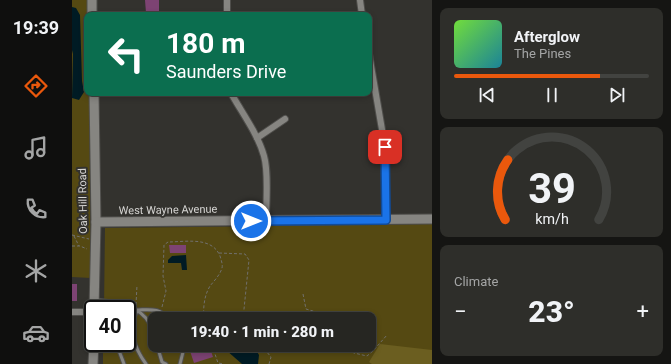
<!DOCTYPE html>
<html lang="en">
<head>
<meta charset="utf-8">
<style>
	:root { --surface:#262622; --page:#2e2e2a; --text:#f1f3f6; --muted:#a4a5a5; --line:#424340; --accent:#ea580c }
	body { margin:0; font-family:Roboto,sans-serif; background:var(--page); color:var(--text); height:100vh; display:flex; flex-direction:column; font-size:15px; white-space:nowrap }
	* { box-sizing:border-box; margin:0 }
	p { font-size:13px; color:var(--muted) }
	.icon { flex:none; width:22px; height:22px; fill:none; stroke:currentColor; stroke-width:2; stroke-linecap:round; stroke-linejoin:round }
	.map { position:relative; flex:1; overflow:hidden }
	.drawer { display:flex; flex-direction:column; gap:8px; padding:8px; background:#151513; width:239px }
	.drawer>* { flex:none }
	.guide { position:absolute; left:12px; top:12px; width:288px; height:84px; border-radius:8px; box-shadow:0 2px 6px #0003,0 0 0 1px var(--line); background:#0b6e4f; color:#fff; overflow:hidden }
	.speed { position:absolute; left:12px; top:300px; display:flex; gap:8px; font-size:20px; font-weight:700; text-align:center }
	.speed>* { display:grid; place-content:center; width:52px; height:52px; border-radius:50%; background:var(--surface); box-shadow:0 2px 6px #0003,0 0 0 1px var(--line); line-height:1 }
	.speed .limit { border:2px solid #111; border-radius:6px; background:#fff; color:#111 }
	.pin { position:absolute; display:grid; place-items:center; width:34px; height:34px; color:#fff; margin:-17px; border-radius:8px; box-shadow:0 2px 6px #0006 }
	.me { position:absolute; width:44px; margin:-22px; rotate:90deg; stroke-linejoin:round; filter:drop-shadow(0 0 3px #0008) }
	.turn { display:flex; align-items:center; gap:14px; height:84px; padding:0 16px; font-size:18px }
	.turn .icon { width:52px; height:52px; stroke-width:2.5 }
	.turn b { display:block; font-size:28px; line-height:34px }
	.big { font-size:30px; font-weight:800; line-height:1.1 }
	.drawer .card { flex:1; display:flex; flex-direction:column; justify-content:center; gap:6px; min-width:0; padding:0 14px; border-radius:8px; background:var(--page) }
	.drawer .dial { align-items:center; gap:0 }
	.dial svg { height:104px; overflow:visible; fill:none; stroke:var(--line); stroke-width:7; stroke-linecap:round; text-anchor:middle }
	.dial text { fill:var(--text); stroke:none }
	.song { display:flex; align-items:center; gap:12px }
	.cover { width:48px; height:48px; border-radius:6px; background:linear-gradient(135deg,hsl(100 70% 55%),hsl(190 70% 35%)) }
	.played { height:4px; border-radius:2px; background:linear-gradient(90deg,var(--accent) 75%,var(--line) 75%) }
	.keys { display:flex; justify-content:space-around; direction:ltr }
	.heat { display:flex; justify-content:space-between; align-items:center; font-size:22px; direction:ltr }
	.trip { position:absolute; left:76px; top:312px; width:228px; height:40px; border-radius:8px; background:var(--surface); box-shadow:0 2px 6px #0003,0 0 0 1px var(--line); font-weight:800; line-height:40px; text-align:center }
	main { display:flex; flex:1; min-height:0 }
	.dock { display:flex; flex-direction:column; width:72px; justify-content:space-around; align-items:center; background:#0f0f0e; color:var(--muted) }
	.dock .icon { width:28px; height:28px }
	.dock .selected { color:var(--accent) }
	.dock b { font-size:18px; color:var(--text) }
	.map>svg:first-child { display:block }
</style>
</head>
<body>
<main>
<nav class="dock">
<b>19:39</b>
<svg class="icon selected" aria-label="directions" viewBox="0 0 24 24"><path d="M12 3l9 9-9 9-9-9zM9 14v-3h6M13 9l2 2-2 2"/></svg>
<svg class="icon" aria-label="music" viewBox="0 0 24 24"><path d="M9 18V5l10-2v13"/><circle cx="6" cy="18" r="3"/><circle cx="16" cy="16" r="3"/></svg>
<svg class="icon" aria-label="phone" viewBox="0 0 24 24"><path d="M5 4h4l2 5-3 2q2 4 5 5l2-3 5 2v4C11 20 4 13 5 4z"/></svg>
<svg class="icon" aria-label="climate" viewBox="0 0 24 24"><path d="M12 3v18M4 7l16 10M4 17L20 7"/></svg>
<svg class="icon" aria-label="car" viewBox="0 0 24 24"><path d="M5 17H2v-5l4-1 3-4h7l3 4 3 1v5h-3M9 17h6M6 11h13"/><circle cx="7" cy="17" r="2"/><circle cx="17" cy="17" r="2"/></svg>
</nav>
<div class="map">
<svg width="360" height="364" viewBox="0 0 360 364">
	<rect width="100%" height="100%" fill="#33322e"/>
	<g fill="#554912" fill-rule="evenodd">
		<polygon points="0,0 15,0 15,93 17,93 19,278 0,277"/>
		<path d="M 360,224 L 360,364 L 31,364 L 31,343 L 55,343 L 55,309 L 32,309 L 33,228 ZM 83,319 L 297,319 L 297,345 L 83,345 Z"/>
	</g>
	<polygon fill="#6b5e20" points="308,344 360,350 360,364 300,364 297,362"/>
	<g fill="#001b24">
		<polygon points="0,7 4,8 8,15 10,81 12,92 7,100 0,98 1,54 0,50"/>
		<polygon points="114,255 115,270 110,270 109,263 96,263 96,260 100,256"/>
		<polygon points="152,345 181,345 187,355 186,364 170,364 154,350"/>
	</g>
	<g fill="#7d4373">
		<polygon points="73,0 87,0 87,12 74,13"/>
		<polygon points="97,245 114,245 114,253 98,253"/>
		<rect x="0" y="284" width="5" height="17"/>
		<polygon points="116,345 137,345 141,357 122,363"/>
	</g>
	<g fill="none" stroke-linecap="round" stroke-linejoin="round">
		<g stroke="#4f4e4b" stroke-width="5">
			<g id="lane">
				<path d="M 25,300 C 43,302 68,305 78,324 C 80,329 80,336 83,342"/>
				<polyline points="49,309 50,307"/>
				<path d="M 64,310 C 76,310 89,307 95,319"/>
				<path d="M 65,311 C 55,329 63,349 74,364"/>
				<polyline points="46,343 46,348 52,364"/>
				<polyline points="85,345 90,362 94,364"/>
				<polyline points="105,345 111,352 108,364"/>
				<polyline points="86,347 93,345"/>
			</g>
		</g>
		<g stroke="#4f4e4b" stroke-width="8">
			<g id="street">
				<polyline points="288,0 290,15"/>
				<polyline points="155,15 155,0"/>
				<polyline points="297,54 313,147 314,219"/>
				<path d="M 159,93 C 170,113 186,134 192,156 C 197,173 194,202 194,221"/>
				<polyline points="185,138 213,119"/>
				<polyline points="0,312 21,312"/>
			</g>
		</g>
		<g stroke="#4f4e4b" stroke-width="11">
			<g id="secondary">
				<polyline points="20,0 20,15"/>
				<polyline points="22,93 24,222 22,309"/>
				<polyline points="24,222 360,219"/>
				<polyline points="21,364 22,343"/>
			</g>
		</g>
		<g stroke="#71706d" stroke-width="1" stroke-dasharray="3 2" stroke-linecap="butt">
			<polyline points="0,235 17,239"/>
			<polyline points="2,236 7,246"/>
			<polyline points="0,246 8,246 15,249"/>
			<polyline points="147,253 173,254 177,260 171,319"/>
			<polyline points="231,294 234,309 244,312 246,319"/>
			<polyline points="64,305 65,285"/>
			<path d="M 90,307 L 94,291 L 91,276 L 92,245 L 96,242 C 113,242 140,236 148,256 C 149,260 151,264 150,268 C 148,275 142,281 138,286 C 132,296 131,308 132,319"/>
			<polyline points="140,345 146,363 152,364"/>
			<polyline points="189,345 199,357 197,364"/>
			<polyline points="267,345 282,353 295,356 301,351 315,335"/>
		</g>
		<use href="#lane" stroke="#868581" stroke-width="3"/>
		<use href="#street" stroke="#868581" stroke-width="6"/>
		<use href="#secondary" stroke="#868581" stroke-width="9"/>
	</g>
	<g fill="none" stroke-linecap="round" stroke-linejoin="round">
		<g stroke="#114b97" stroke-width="10">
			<polyline id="route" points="179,221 314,220 313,147"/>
		</g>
		<use href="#route" stroke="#1a73e8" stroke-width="7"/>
	</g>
	<g text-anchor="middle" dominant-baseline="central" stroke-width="4" stroke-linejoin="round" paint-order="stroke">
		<g font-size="11" fill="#d6d5d3" stroke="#33322e">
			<text transform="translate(11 201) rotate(-91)">Oak Hill Road</text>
			<text transform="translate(96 210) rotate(-1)">West Wayne Avenue</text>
		</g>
	</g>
</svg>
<div class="speed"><div class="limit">40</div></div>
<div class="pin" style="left:313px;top:147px;background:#d93025"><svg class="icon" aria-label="arrive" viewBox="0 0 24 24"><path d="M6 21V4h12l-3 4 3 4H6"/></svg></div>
<svg class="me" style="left:179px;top:221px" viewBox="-20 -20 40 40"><circle r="17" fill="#1a73e8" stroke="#fff" stroke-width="3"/><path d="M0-11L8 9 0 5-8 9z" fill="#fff"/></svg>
<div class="trip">19:40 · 1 min · 280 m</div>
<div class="guide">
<div class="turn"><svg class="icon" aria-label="left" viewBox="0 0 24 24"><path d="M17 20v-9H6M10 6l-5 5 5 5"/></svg><div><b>180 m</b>Saunders Drive</div></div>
</div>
</div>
<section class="drawer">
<div class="card">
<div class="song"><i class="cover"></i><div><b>Afterglow</b><p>The Pines</p></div></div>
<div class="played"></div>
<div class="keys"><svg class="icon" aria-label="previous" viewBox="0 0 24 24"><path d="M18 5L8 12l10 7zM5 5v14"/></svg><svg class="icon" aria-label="pause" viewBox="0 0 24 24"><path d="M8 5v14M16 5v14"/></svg><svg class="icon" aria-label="next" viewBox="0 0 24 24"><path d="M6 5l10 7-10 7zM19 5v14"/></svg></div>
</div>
<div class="card dial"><svg viewBox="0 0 100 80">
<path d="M14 69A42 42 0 1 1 86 69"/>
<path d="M14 69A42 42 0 0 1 16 23" stroke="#ea580c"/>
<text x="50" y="56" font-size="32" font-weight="700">39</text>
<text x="50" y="72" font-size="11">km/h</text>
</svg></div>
<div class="card"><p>Climate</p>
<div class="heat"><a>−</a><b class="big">23°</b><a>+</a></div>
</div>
</section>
</main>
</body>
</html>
